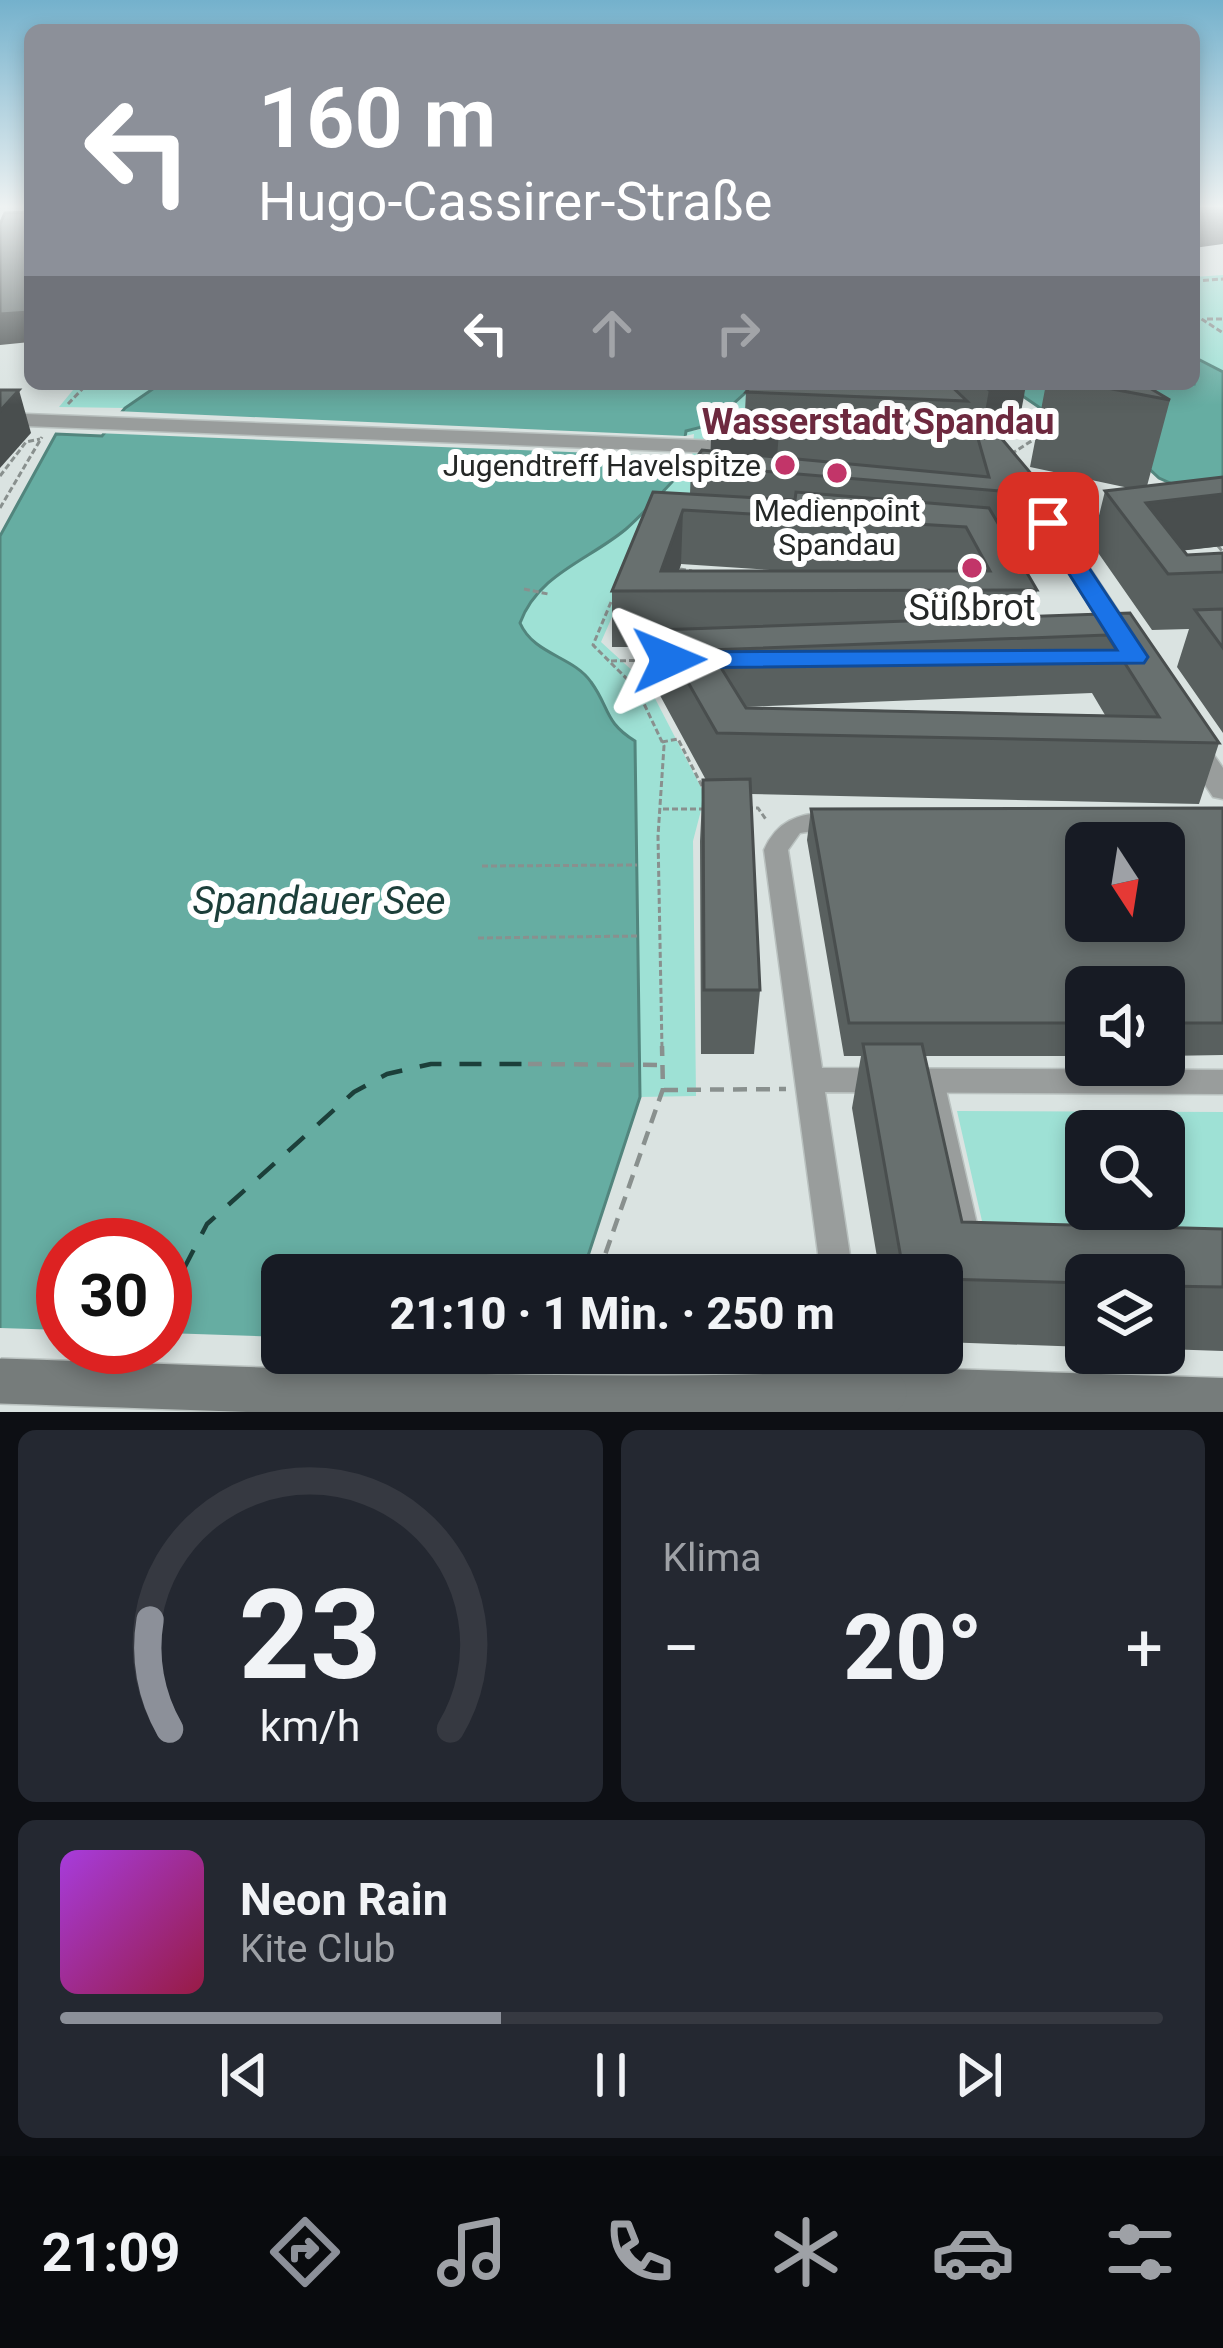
<!DOCTYPE html>
<html lang="de">
<head>
<meta charset="utf-8">
<style>
	:root { --surface:#171b24; --page:#242831; --text:#f1f3f6; --muted:#9ea1a6; --line:#363941; --accent:#8c9099 }
	body { margin:0; font-family:Roboto,sans-serif; background:var(--page); color:var(--text); height:100vh; display:flex; flex-direction:column; font-size:45px; white-space:nowrap }
	* { box-sizing:border-box; margin:0 }
	p { font-size:39px; color:var(--muted) }
	.icon { flex:none; width:66px; height:66px; fill:none; stroke:currentColor; stroke-width:2; stroke-linecap:round; stroke-linejoin:round }
	.map { position:relative; height:1412px; overflow:hidden }
	.sheet { display:flex; flex-direction:column; gap:18px; padding:18px; background:#0d0f14; flex:1 }
	.sheet>* { flex:none }
	.guide { position:absolute; left:24px; top:24px; width:1176px; height:366px; border-radius:18px; box-shadow:0 6px 18px #0003; background:#8c9099; color:#fff; overflow:hidden }
	.needle { width:78px; rotate:168deg }
	.tools { position:absolute; left:1065px; top:822px; display:grid; gap:24px }
	.tools a { display:grid; place-items:center; width:120px; height:120px; border-radius:18px; background:var(--surface); box-shadow:0 6px 18px #0003; font-size:60px }
	.speed { position:absolute; left:36px; top:1218px; display:flex; gap:24px; font-size:60px; font-weight:700; text-align:center }
	.speed>* { display:grid; place-content:center; width:156px; height:156px; border-radius:50%; background:var(--surface); box-shadow:0 6px 18px #0003; line-height:1 }
	.speed .limit { border:18px solid #d22; background:#fff; color:#111 }
	.pin { position:absolute; display:grid; place-items:center; width:102px; height:102px; color:#fff; margin:-51px; border-radius:24px; box-shadow:0 6px 18px #0006 }
	.me { position:absolute; width:132px; margin:-66px; rotate:89deg; stroke-linejoin:round; filter:drop-shadow(0 0 9px #0008) }
	.turn { display:flex; align-items:center; gap:42px; height:252px; padding:0 36px; font-size:54px }
	.turn .icon { width:156px; height:156px; stroke-width:2.5 }
	.turn b { display:block; font-size:84px; line-height:102px }
	.lanes { display:flex; align-items:center; height:114px; padding:0 36px; background:#0003; justify-content:center; gap:60px; direction:ltr }
	.lanes .off { opacity:.35 }
	.big { font-size:90px; font-weight:800; line-height:1.1 }
	.sheet .card { flex:1; display:flex; flex-direction:column; justify-content:center; gap:18px; min-width:0; padding:0 42px; border-radius:18px; background:var(--page) }
	.sheet .dial { align-items:center; gap:0 }
	.dial svg { height:312px; overflow:visible; fill:none; stroke:var(--line); stroke-width:7; stroke-linecap:round; text-anchor:middle }
	.dial text { fill:var(--text); stroke:none }
	.song { display:flex; align-items:center; gap:36px }
	.cover { width:144px; height:144px; border-radius:18px; background:linear-gradient(135deg,hsl(280 70% 55%),hsl(340 70% 35%)) }
	.played { height:12px; border-radius:6px; background:linear-gradient(90deg,var(--accent) 40%,var(--line) 40%) }
	.keys { display:flex; justify-content:space-around; direction:ltr }
	.heat { display:flex; justify-content:space-between; align-items:center; font-size:66px; direction:ltr }
	.sheet .tiles { flex:1; display:grid; gap:18px; grid-template-columns:1fr 1fr }
	.card:last-child { grid-column:span 2 }
	.trip { position:absolute; left:261px; top:1254px; width:702px; height:120px; border-radius:18px; background:var(--surface); box-shadow:0 6px 18px #0003; font-weight:800; line-height:120px; text-align:center }
	.tab-bar { display:flex; height:192px; justify-content:space-around; align-items:center; background:#090b0e; color:var(--muted) }
	.tab-bar .icon { width:84px; height:84px }
	.tab-bar .on { color:var(--accent) }
	.tab-bar b { font-size:54px; color:var(--text) }
	.map>svg:first-child { display:block }
</style>
</head>
<body>
<div class="map">
<svg width="1223" height="1412" viewBox="0 0 1223 1412">
	<rect width="100%" height="100%" fill="#dae3e1"/>
	<g fill="#9ee1d5" fill-rule="evenodd">
		<polygon points="1223,275 1223,372 1194,357 1194,277"/>
		<polygon points="78,384 160,384 125,408 59,407"/>
		<path d="M 751,389 L 743,422 L 657,539 L 646,540 L 601,642 L 648,685 L 705,795 L 693,841 L 696,1096 L 640,1097 C 635,961 653,813 594,688 C 580,658 534,656 520,623 C 538,575 588,560 625,530 C 649,510 669,483 692,462 L 681,460 L 686,431 C 712,433 733,405 751,389 Z"/>
		<path d="M 957,1111 L 1223,1112 L 1223,1244 L 987,1243 ZM 1086,1131 L 1164,1131 L 1164,1209 L 1086,1209 Z"/>
	</g>
	<g fill="#66ada2" stroke="#52857d" stroke-width="3" fill-rule="evenodd">
		<polygon points="1194,357 1223,372 1223,488 1179,487 1159,478 1145,465 1049,414 1005,384 1194,384"/>
		<path d="M 160,384 L 755,384 L 710,425 L 686,431 L 682,459 L 693,461 C 670,482 650,508 626,529 C 589,560 538,574 520,623 C 534,655 573,656 591,682 C 610,708 604,722 635,741 L 640,1097 L 587,1259 L 541,1268 L 537,1275 L 282,1275 L 282,1353 L 0,1412 L 0,536 L 56,434 L 102,436 L 125,408 ZM 63,1245 L 165,1245 L 165,1347 L 63,1347 Z"/>
	</g>
	<g fill="#dae3e1">
		<polygon points="115,411 685,436 694,434 692,457 95,433"/>
		<polygon points="0,1328 63,1330 63,1347 165,1347 165,1333 282,1337 282,1353 512,1353 489,1412 0,1412"/>
	</g>
	<g fill="none" stroke-linecap="round" stroke-linejoin="round">
		<g stroke="#1c3f3a" stroke-width="4.5" stroke-dasharray="22 18" stroke-linecap="butt">
			<polyline points="165,1305 207,1224 354,1092 387,1074 431,1064 528,1064"/>
			<polyline points="139,1366 147,1347"/>
		</g>
		<polyline stroke="#b6bdbc" stroke-width="32" stroke-dasharray="32 15" stroke-linecap="butt" points="848,1353 853,1394"/>
		<g stroke="#b9c1bf" stroke-width="18">
			<polyline id="service" points="937,1084 972,1236"/>
		</g>
		<g stroke="#b9c1bf" stroke-width="3">
			<g id="minor">
				<polygon points="993,551 1073,556 1082,561 1073,566 987,560 984,556 987,552"/>
				<path d="M 828,812 L 846,814 L 850,820 L 846,826 L 800,833 L 788,850 L 822,1068 L 1223,1070 L 1223,1094 L 825,1092 L 853,1275 L 821,1275 L 764,850 C 777,821 797,814 828,812 Z"/>
			</g>
		</g>
		<g stroke="#b9c1bf" stroke-width="3">
			<g id="tertiary">
				<polygon points="0,413 745,442 755,448 745,454 0,425"/>
				<polygon points="1025,481 1033,482 1138,641 1134,646 1125,649 1112,641 1014,487"/>
				<polygon points="1192,735 1202,738 1223,768 1223,799 1213,797 1178,744"/>
			</g>
		</g>
		<g stroke="#b9c1bf" stroke-width="3">
			<polygon id="secondary" points="884,1367 1223,1378 1223,1412 872,1412 859,1392 866,1374"/>
		</g>
		<g stroke="#89908e" stroke-width="3" stroke-dasharray="6 3" stroke-linecap="butt">
			<polyline points="1194,281 1223,279"/>
			<polyline points="1194,314 1223,333"/>
			<polyline points="1207,319 1223,319"/>
			<polyline points="68,404 87,384"/>
			<polyline points="1016,423 1036,439"/>
			<polyline points="1011,454 1033,440"/>
			<polyline points="0,476 26,442 40,439"/>
			<polyline points="0,508 42,437"/>
			<polyline points="1069,515 1101,517"/>
			<polyline points="1218,546 1223,552"/>
			<polyline points="680,569 692,571"/>
			<polyline points="524,589 548,594"/>
			<polyline points="611,602 593,645 637,689 664,746 658,836 662,1049"/>
			<polyline points="611,661 656,660"/>
			<polyline points="662,742 678,739 704,790"/>
			<polyline points="747,808 758,808 767,821"/>
			<polyline points="663,809 702,809"/>
			<polyline points="482,866 637,865"/>
			<polyline points="478,938 638,936"/>
		</g>
		<g stroke="#89908e" stroke-width="4.5" stroke-dasharray="14 9" stroke-linecap="butt">
			<polyline points="528,1064 660,1065"/>
			<polyline points="664,1090 786,1089"/>
			<polyline points="598,1275 663,1089 662,1046"/>
			<polyline points="536,1362 541,1353"/>
		</g>
		<use href="#service" stroke="#999d9c" stroke-width="15"/>
		<use href="#minor" fill="#999d9c" fill-rule="evenodd"/>
		<use href="#tertiary" fill="#999d9c" fill-rule="evenodd"/>
		<use href="#secondary" fill="#767c7b" fill-rule="evenodd"/>
		<g stroke="#b9c1bf" stroke-width="48" stroke-linecap="butt">
			<path id="secondary-bridge" d="M 0,1381 C 295,1390 590,1407 884,1392"/>
		</g>
		<polyline stroke="#89908e" stroke-width="4.5" stroke-dasharray="14 9" stroke-linecap="butt" points="619,1363 651,1353 860,1359"/>
		<use href="#secondary-bridge" stroke="#767c7b" stroke-width="45"/>
	</g>
	<g fill="#59605f" fill-rule="evenodd">
		<path d="M 752,384 L 1025,384 L 1017,434 L 1000,436 L 1049,495 L 1037,548 L 1011,546 L 1037,590 L 1031,617 L 1130,613 L 1219,743 L 1199,804 L 751,794 L 760,990 L 754,1054 L 701,1054 L 700,841 L 703,780 L 706,780 L 656,688 L 657,647 L 612,647 L 612,591 L 690,494 L 691,465 L 711,451 L 711,438 L 745,411 L 746,392 ZM 681,564 L 786,571 L 679,571 ZM 1092,693 L 1105,715 L 746,707 Z"/>
		<polygon points="1046,384 1143,384 1170,400 1147,486 1223,546 1184,550 1187,555 1223,553 1223,733 1177,667 1189,629 1152,630 1092,544 1105,491 1129,488 1030,467"/>
		<polygon points="1223,808 1223,1055 1164,1056 1164,987 1086,987 1086,1056 924,1056 962,1222 1223,1229 1223,1351 1164,1349 1164,1275 1086,1275 1086,1347 942,1342 942,1275 880,1275 852,1108 861,1056 844,1056 807,840 811,809"/>
	</g>
	<g fill="#494e4e">
		<polygon points="1223,208 1223,244 1194,248 1196,213"/>
		<polygon points="30,312 30,342 0,345 0,314"/>
		<polygon points="1026,385 1017,434 980,439 989,390"/>
		<polygon points="19,390 31,433 0,468 0,411"/>
		<polygon points="780,420 776,470 710,467 711,438"/>
		<polygon points="1223,494 1223,546 1153,554 1146,503"/>
		<polygon points="683,510 681,564 672,591 661,571"/>
	</g>
	<g fill="#68706f" stroke="#494e4e" stroke-width="3" fill-rule="evenodd">
		<polygon points="1194,208 1223,208 1196,213 1195,221 1200,226 1223,220 1223,224 1194,227"/>
		<polygon points="30,212 30,312 0,314 0,224 5,213"/>
		<polygon points="752,384 949,384 967,401 746,392"/>
		<polygon points="982,384 1025,384 1026,385 989,390"/>
		<polygon points="1086,384 1143,384 1170,400"/>
		<polygon points="0,390 19,390 0,411"/>
		<polygon points="732,410 986,420 1049,495 691,465 702,450 989,477 975,428 780,424 780,420 711,438"/>
		<polygon points="1223,477 1223,494 1146,503 1187,555 1223,553 1223,572 1168,574 1105,491"/>
		<path d="M 653,492 L 795,500 L 796,492 L 989,508 L 1037,590 L 612,591 ZM 683,510 L 966,527 L 990,571 L 661,571 Z"/>
		<polygon points="1223,609 1223,648 1195,610"/>
		<path d="M 1130,613 L 1219,743 L 717,733 L 658,630 ZM 1107,635 L 1159,717 L 746,708 L 710,650 Z"/>
		<polygon points="750,779 760,990 704,990 703,780"/>
		<path d="M 1223,808 L 1223,1023 L 1164,1023 L 1164,987 L 1086,987 L 1086,1023 L 849,1023 L 811,809 ZM 1086,843 L 1164,843 L 1164,921 L 1086,921 Z"/>
		<polygon points="863,1044 922,1044 962,1222 1223,1229 1223,1287 1164,1286 1164,1275 1086,1275 1086,1283 942,1279 942,1275 904,1275"/>
	</g>
	<linearGradient id="sky" x2="0" y2="1"><stop stop-color="#74b1cc"/><stop offset="0.51" stop-color="#eef2f2"/><stop offset="1" stop-color="#eef2f2" stop-opacity="0"/></linearGradient>
	<rect width="1223" height="405" fill="url(#sky)"/>
	<polygon fill="#1a73e8" stroke="#114b97" stroke-width="3" points="1048,516 1056,518 1148,657 1144,663 669,668 656,660 669,652 1117,650 1037,523"/>
	<g fill="#c23569" stroke="#fff" stroke-width="4.5">
		<circle cx="785" cy="465" r="12"/>
		<circle cx="837" cy="473" r="12"/>
		<circle cx="972" cy="568" r="12"/>
	</g>
	<g text-anchor="middle" dominant-baseline="central" stroke-width="12" stroke-linejoin="round" paint-order="stroke">
		<g font-size="30" fill="#242726" stroke="#fff" text-anchor="end">
			<text x="761" y="465">Jugendtreff Havelspitze</text>
			<text x="837" y="510" text-anchor="middle">Medienpoint<tspan x="837" dy="34">Spandau</tspan></text>
		</g>
		<g font-size="36" font-weight="bold" fill="#6d293f" stroke="#fff">
			<text x="878" y="422">Wasserstadt Spandau</text>
		</g>
		<g font-size="36" fill="#242726" stroke="#fff">
			<text x="972" y="608">Süßbrot</text>
		</g>
		<g font-size="39" font-style="italic" fill="#1c3f3a" stroke="#fff">
			<text x="319" y="901">Spandauer See</text>
		</g>
	</g>
</svg>
<div class="tools">
<a><svg class="needle" viewBox="-14 -14 28 28"><path d="M0-13l5 13h-10z" fill="#e53935"/><path d="M0 13l5-13h-10z" fill="#9ea1a6"/></svg></a>
<a><svg class="icon" aria-label="sound" viewBox="0 0 24 24"><path d="M4 9h4l5-4v14l-5-4H4zM17 9q2 3 0 6"/></svg></a>
<a><svg class="icon" aria-label="search" viewBox="0 0 24 24"><circle cx="10" cy="10" r="6"/><path d="M15 15l6 6"/></svg></a>
<a><svg class="icon" aria-label="layers" viewBox="0 0 24 24"><path d="M12 4l9 5-9 5-9-5zM3 14l9 5 9-5"/></svg></a>
</div>
<div class="speed"><div class="limit">30</div></div>
<div class="pin" style="left:1048px;top:523px;background:#d93025"><svg class="icon" aria-label="arrive" viewBox="0 0 24 24"><path d="M6 21V4h12l-3 4 3 4H6"/></svg></div>
<svg class="me" style="left:669px;top:660px" viewBox="-20 -20 40 40"><path d="M0-17L14 15 0 8-14 15z" fill="#1a73e8" stroke="#fff" stroke-width="4"/></svg>
<div class="trip">21:10 · 1 Min. · 250 m</div>
<div class="guide">
<div class="turn"><svg class="icon" aria-label="left" viewBox="0 0 24 24"><path d="M17 20v-9H6M10 6l-5 5 5 5"/></svg><div><b>160 m</b>Hugo-Cassirer-Straße</div></div>
<div class="lanes"><svg class="icon" aria-label="left" viewBox="0 0 24 24"><path d="M17 20v-9H6M10 6l-5 5 5 5"/></svg><svg class="icon off" aria-label="ahead" viewBox="0 0 24 24"><path d="M12 20V5M6 11l6-6 6 6"/></svg><svg class="icon off" aria-label="right" viewBox="0 0 24 24"><path d="M7 20v-9h11M14 6l5 5-5 5"/></svg></div>
</div>
</div>
<section class="sheet">
<div class="tiles">
<div class="card dial"><svg viewBox="0 0 100 80">
<path d="M14 69A42 42 0 1 1 86 69"/>
<path d="M14 69A42 42 0 0 1 9 41" stroke="#8c9099"/>
<text x="50" y="56" font-size="32" font-weight="700">23</text>
<text x="50" y="72" font-size="11">km/h</text>
</svg></div>
<div class="card"><p>Klima</p>
<div class="heat"><a>−</a><b class="big">20°</b><a>+</a></div>
</div>
<div class="card">
<div class="song"><i class="cover"></i><div><b>Neon Rain</b><p>Kite Club</p></div></div>
<div class="played"></div>
<div class="keys"><svg class="icon" aria-label="previous" viewBox="0 0 24 24"><path d="M18 5L8 12l10 7zM5 5v14"/></svg><svg class="icon" aria-label="pause" viewBox="0 0 24 24"><path d="M8 5v14M16 5v14"/></svg><svg class="icon" aria-label="next" viewBox="0 0 24 24"><path d="M6 5l10 7-10 7zM19 5v14"/></svg></div>
</div>
</div>
</section>
<nav class="tab-bar">
<b>21:09</b>
<svg class="icon on" aria-label="directions" viewBox="0 0 24 24"><path d="M12 3l9 9-9 9-9-9zM9 14v-3h6M13 9l2 2-2 2"/></svg>
<svg class="icon" aria-label="music" viewBox="0 0 24 24"><path d="M9 18V5l10-2v13"/><circle cx="6" cy="18" r="3"/><circle cx="16" cy="16" r="3"/></svg>
<svg class="icon" aria-label="phone" viewBox="0 0 24 24"><path d="M5 4h4l2 5-3 2q2 4 5 5l2-3 5 2v4C11 20 4 13 5 4z"/></svg>
<svg class="icon" aria-label="climate" viewBox="0 0 24 24"><path d="M12 3v18M4 7l16 10M4 17L20 7"/></svg>
<svg class="icon" aria-label="car" viewBox="0 0 24 24"><path d="M5 17H2v-5l4-1 3-4h7l3 4 3 1v5h-3M9 17h6M6 11h13"/><circle cx="7" cy="17" r="2"/><circle cx="17" cy="17" r="2"/></svg>
<svg class="icon" aria-label="filters" viewBox="0 0 24 24"><path d="M4 7h16M4 17h16"/><circle cx="9" cy="7" r="2"/><circle cx="15" cy="17" r="2"/></svg>
</nav>
</body>
</html>
